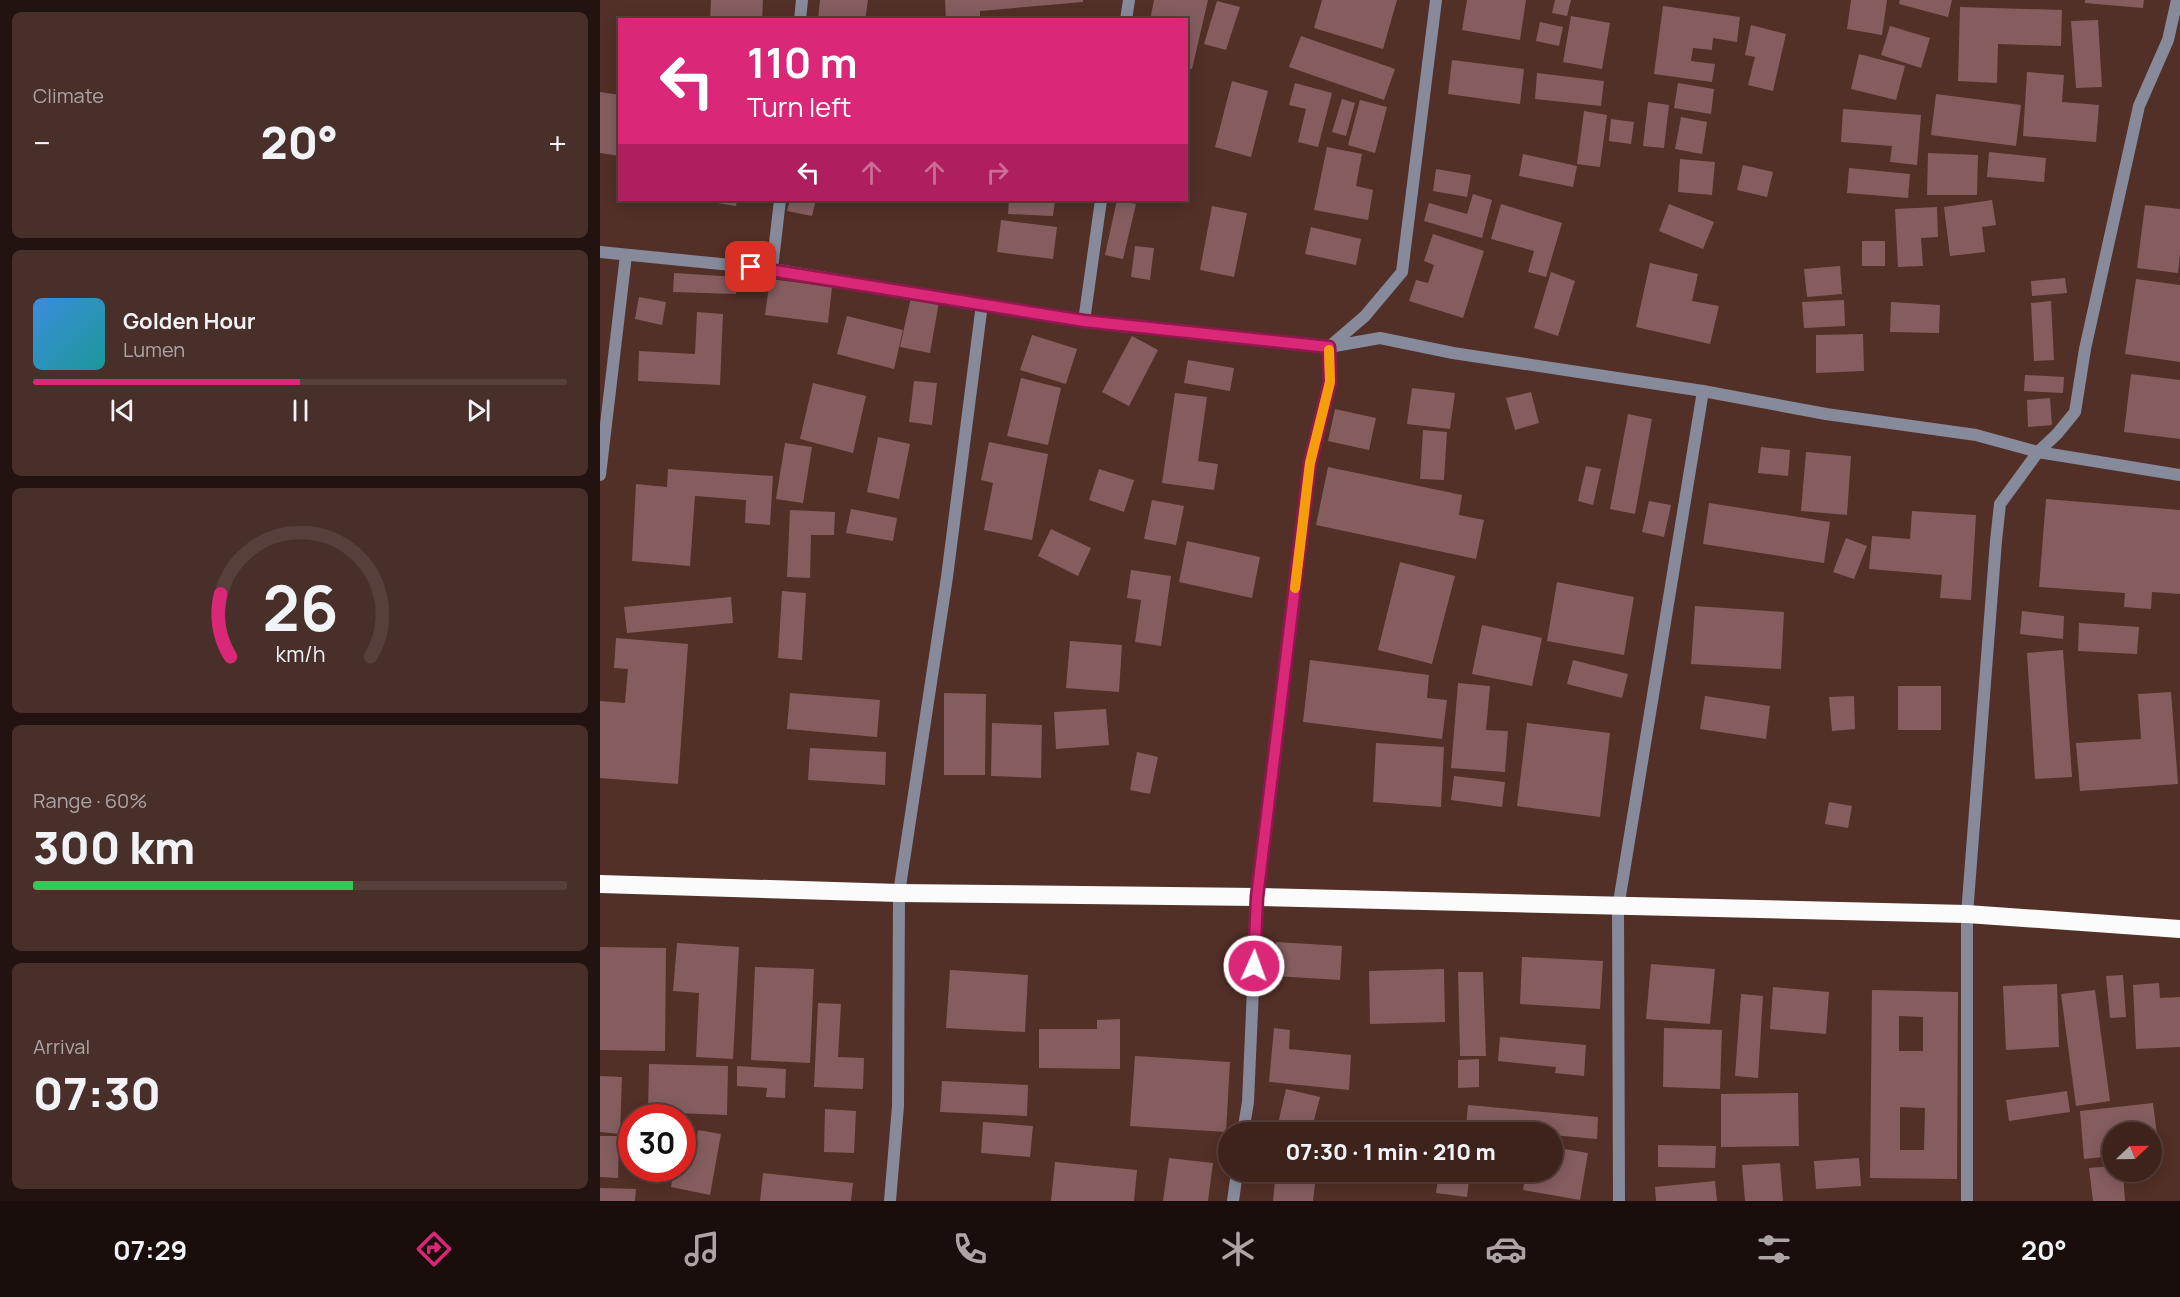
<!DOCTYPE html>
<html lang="en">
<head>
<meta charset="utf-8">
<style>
	:root { --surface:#3e231d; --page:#492f2a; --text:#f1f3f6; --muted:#ada4a4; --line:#57403b; --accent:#db2777 }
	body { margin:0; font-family:Manrope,sans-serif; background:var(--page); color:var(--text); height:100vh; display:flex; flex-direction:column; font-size:22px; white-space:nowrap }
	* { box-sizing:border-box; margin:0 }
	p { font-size:20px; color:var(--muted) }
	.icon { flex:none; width:33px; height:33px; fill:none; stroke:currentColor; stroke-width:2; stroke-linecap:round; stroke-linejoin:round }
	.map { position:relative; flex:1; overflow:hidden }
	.drawer { display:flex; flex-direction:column; gap:12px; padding:12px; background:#221310; width:600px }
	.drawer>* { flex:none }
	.banner { position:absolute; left:18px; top:18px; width:570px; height:183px; border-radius:0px; box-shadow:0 3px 15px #0003,0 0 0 2px var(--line); background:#db2777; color:#fff; overflow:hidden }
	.needle { width:39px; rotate:68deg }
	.tools { position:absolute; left:1502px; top:1122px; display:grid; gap:12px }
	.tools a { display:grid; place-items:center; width:60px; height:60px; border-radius:50%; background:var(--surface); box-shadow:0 3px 15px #0003,0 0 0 2px var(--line); font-size:30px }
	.speed { position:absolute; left:18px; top:1104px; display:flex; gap:12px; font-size:30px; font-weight:700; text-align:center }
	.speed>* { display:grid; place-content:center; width:78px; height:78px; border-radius:50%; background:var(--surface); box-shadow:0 3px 15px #0003,0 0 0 2px var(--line); line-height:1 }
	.speed .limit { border:9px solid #d22; background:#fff; color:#111 }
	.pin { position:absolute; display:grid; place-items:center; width:51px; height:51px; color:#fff; margin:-26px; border-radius:12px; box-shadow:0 3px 9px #0006 }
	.me { position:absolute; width:66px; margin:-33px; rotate:2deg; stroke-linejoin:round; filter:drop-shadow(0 0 4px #0008) }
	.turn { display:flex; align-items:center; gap:21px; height:126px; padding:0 30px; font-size:27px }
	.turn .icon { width:78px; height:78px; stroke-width:2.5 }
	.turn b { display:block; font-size:42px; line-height:51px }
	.lanes { display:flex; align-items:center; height:57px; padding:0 30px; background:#0003; justify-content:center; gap:30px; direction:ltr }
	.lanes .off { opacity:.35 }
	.big { font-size:45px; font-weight:800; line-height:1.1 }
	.drawer .widget { flex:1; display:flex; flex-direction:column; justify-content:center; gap:9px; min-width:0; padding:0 21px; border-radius:9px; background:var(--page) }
	.drawer .dial { align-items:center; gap:0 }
	.dial svg { height:156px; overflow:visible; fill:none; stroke:var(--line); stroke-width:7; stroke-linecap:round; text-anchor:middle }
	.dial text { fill:var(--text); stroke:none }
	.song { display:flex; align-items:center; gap:18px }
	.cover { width:72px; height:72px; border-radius:9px; background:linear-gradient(135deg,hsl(210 70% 55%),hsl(180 70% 35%)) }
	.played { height:6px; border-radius:3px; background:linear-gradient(90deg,var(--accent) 50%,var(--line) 50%) }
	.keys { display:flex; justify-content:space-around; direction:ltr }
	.heat { display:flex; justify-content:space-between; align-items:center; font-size:33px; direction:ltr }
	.charge { height:9px; border-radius:4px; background:linear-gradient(90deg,#34c759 60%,var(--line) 0) }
	.trip { position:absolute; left:618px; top:1122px; width:345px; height:60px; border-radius:30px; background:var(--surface); box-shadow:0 3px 15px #0003,0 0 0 2px var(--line); font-weight:800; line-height:60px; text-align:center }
	.tabs { display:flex; height:96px; justify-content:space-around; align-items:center; background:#190e0c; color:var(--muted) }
	.tabs .icon { width:42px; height:42px }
	.tabs .current { color:var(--accent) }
	.tabs b { font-size:27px; color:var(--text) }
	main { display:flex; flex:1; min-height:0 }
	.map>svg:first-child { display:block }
</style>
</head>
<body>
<main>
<section class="drawer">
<div class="widget"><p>Climate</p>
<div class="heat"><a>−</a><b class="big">20°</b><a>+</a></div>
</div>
<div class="widget">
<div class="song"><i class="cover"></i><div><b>Golden Hour</b><p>Lumen</p></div></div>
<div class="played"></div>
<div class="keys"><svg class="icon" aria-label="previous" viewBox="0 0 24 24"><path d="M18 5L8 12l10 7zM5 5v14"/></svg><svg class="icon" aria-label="pause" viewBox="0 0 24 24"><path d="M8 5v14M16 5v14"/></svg><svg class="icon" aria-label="next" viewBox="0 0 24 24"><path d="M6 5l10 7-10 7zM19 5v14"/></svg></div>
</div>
<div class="widget dial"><svg viewBox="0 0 100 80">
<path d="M14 69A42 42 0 1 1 86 69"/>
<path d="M14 69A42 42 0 0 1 9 37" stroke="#db2777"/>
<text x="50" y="56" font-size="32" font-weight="700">26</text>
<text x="50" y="72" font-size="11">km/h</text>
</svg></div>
<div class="widget"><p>Range · 60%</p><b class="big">300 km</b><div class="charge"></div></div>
<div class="widget"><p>Arrival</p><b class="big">07:30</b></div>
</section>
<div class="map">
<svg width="1580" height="1201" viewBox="0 0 1580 1201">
	<rect width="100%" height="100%" fill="#522f27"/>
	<g fill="#855d5f" fill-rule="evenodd">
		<polygon points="111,0 163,0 162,20 110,20"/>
		<polygon points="220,0 268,0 265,20 218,20"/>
		<polygon points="345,0 483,0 483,2 380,11 380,20 346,20"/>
		<polygon points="554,0 608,0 592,69 586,68 586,20 550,20"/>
		<polygon points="722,0 797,0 783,49 714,28"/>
		<polygon points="867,0 926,0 920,40 862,30"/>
		<polygon points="955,0 971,0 967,16 952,13"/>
		<polygon points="1251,0 1287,0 1282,35 1247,29"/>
		<polygon points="1300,0 1352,0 1348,17 1299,4"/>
		<polygon points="1485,0 1544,0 1543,8 1485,3"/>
		<polygon points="617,1 640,7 626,50 604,44"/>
		<polygon points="1063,6 1140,17 1137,42 1113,38 1112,50 1093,48 1091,61 1115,64 1112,82 1054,74"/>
		<polygon points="1360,7 1462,10 1461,46 1398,44 1397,83 1358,81"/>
		<polygon points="971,16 1010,23 1002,69 963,62"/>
		<polygon points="1498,20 1502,87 1476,88 1471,21"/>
		<polygon points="940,22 963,27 959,46 936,41"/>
		<polygon points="1151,25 1186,34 1173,91 1148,85 1155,57 1145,55"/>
		<polygon points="1290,26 1330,38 1321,68 1281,55"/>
		<polygon points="701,36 795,69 784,100 689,67"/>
		<polygon points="1259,54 1305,66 1296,100 1251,89"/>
		<polygon points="852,60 924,69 920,104 848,94"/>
		<polygon points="1427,72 1464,75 1462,102 1499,105 1496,142 1423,136"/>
		<polygon points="937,73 1004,81 1001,106 935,99"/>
		<polygon points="632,81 668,91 651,157 615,147"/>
		<polygon points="695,83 732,93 718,147 698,142 706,109 689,105"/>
		<polygon points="1078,83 1114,89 1111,114 1074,108"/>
		<polygon points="0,92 20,95 20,156 0,153"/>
		<polygon points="1336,94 1421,105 1416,146 1331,135"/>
		<polygon points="742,99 755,103 746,136 732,132"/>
		<polygon points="760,100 787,107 775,153 748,145"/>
		<polygon points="1048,102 1069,105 1064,148 1043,146"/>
		<polygon points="1243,109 1321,115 1317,165 1290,162 1292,146 1241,142"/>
		<polygon points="984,111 1007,115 1000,167 977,164"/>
		<polygon points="1081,117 1107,122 1102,154 1075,149"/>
		<polygon points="1011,119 1034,122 1031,144 1009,141"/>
		<polygon points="727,147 762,154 756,186 773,190 768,220 714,210"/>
		<polygon points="1389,152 1446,158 1444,182 1387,177"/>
		<polygon points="1328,153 1378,155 1377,195 1327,195"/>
		<polygon points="923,154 977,166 973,187 919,176"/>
		<polygon points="1080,159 1115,162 1112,195 1078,192"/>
		<polygon points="1143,165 1173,172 1167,197 1137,190"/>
		<polygon points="1249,168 1310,174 1308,198 1247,193"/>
		<polygon points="836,169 871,175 867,197 833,191"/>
		<polygon points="873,194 892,200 882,238 824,221 829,203 867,214"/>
		<polygon points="98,200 137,200 136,206"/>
		<polygon points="190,200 216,200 212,216 187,211"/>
		<polygon points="409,200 455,200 453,216 408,214"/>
		<polygon points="517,200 536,204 523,259 505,255"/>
		<polygon points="1392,200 1396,225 1382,227 1385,252 1350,256 1344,207"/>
		<polygon points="901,204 962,223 946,277 928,272 934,251 891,239"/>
		<polygon points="1069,204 1114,222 1103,249 1059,231"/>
		<polygon points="1545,205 1580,209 1580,254 1578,273 1537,268"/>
		<polygon points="612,206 647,213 634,277 600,270"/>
		<polygon points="1337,207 1338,237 1321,238 1323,266 1298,267 1295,209"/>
		<polygon points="401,220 457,227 453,259 397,252"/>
		<polygon points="711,227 761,239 756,265 705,254"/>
		<polygon points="833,234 884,251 863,318 809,301 816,280 828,283 834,265 824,261"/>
		<rect x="1262" y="241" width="23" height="25"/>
		<polygon points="535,246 554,248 550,280 531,277"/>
		<polygon points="1050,263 1098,274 1092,301 1119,306 1110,344 1036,327"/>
		<polygon points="1240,266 1242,294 1207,297 1204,269"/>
		<polygon points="951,272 975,281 958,336 934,328"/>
		<polygon points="74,273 137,277 136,294 73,292"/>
		<polygon points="1465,278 1467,293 1432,296 1431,281"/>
		<polygon points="170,279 232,287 228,323 165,315"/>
		<polygon points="1536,279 1580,285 1580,362 1525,354"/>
		<polygon points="39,297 66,302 62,325 35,319"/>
		<polygon points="311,297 339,302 330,353 300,347"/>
		<polygon points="1244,300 1245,326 1204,328 1202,302"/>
		<polygon points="1451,301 1454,360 1434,361 1431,303"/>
		<polygon points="1291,302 1340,305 1339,333 1290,332"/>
		<polygon points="97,312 123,314 120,385 38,381 39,351 95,354"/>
		<polygon points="247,316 303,330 294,369 237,354"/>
		<polygon points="1263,334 1264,371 1216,373 1216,335"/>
		<polygon points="432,335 477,349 466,384 420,370"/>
		<polygon points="532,336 558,350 529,406 502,392"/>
		<polygon points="588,360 634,368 630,391 584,383"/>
		<polygon points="1531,374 1580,380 1580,439 1524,432"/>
		<polygon points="1425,375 1464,377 1463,393 1424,391"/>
		<polygon points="421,378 461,388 448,445 407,436"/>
		<polygon points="314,381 337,383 332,425 309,422"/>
		<polygon points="213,383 266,396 253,453 200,439"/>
		<polygon points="812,388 855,393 850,429 807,424"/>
		<polygon points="931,392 939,423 915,430 906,398"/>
		<polygon points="575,393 607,397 598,461 618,464 614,490 562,483"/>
		<polygon points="1450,398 1452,425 1428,427 1427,400"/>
		<polygon points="735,409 776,418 769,450 728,441"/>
		<polygon points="1028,414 1052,419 1035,514 1010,509"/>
		<polygon points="823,430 847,432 844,480 820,479"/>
		<polygon points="278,437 310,444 299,499 267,492"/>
		<polygon points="389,442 448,454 432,540 384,530 393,483 381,480"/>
		<polygon points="185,443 212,447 203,503 176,499"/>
		<polygon points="1161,447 1190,450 1188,476 1158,473"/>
		<polygon points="1206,452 1251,456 1247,515 1201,511"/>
		<polygon points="986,466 1001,469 993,505 978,501"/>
		<polygon points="728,467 862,495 859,515 884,520 876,559 716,525"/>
		<polygon points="68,469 173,476 170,525 145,523 146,500 95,496 90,566 32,561 36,484 67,487"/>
		<polygon points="499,469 534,480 524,512 489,500"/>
		<polygon points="1446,499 1580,510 1580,594 1552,592 1551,609 1524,607 1525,593 1439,587"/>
		<polygon points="552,500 584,506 576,545 544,539"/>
		<polygon points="1049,501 1071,505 1064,537 1042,532"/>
		<polygon points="1109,503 1230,522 1224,563 1103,544"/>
		<polygon points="251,509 297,518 293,541 246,533"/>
		<polygon points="190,510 235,512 234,535 211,535 210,578 187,577"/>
		<polygon points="1312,511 1376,515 1371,600 1340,598 1342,575 1269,569 1272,536 1310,539"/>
		<polygon points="451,529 491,548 478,576 438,556"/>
		<polygon points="1246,538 1267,546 1254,579 1233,572"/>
		<polygon points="587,541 660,557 652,598 579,582"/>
		<polygon points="800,562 855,576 832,664 778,650"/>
		<polygon points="531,570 571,576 561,646 535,642 541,600 527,598"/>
		<polygon points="957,582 1034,597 1024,655 947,641"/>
		<polygon points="182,591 206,593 202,660 178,658"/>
		<polygon points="131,597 133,623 27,633 24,607"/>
		<polygon points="1095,606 1184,612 1181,669 1091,664"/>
		<polygon points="1422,611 1464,616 1463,639 1420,634"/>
		<polygon points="1479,623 1539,627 1537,654 1478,651"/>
		<polygon points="882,625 942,638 932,686 872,674"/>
		<polygon points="16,638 88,644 78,784 0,778 0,701 25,703 28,669 14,668"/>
		<polygon points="470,641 522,645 519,692 466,688"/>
		<polygon points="1463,650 1472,777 1435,779 1427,653"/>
		<polygon points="710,660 829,675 827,698 847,700 842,739 703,722"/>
		<polygon points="973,660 1028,674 1022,698 967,684"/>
		<polygon points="858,683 890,686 886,730 908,731 905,772 851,768"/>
		<rect x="1298" y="686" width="43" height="44"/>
		<polygon points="1571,692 1578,784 1480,791 1476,743 1541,739 1538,694"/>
		<polygon points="190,693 280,700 277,737 187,729"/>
		<polygon points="344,693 386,694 385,775 344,775"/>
		<polygon points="1105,696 1170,706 1166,739 1100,729"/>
		<polygon points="1254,696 1255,729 1232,731 1229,697"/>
		<polygon points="506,709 509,745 456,749 454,712"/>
		<polygon points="392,723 442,725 441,778 391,776"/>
		<polygon points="927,723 1010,733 1000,817 917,806"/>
		<polygon points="776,743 844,747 841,807 773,802"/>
		<polygon points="210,748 286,752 285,785 208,780"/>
		<polygon points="537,752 558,757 550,794 530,790"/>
		<polygon points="854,776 905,782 902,807 851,800"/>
		<polygon points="1229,802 1252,806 1248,828 1225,824"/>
		<polygon points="676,942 742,946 740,980 674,976"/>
		<polygon points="77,943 139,947 133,1059 96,1057 99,993 73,991"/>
		<polygon points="0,947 66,948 65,1051 0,1050"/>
		<polygon points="922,957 1003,961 1000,1009 920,1004"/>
		<polygon points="1051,964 1115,969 1110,1024 1046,1019"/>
		<polygon points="155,967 214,969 210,1063 151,1060"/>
		<polygon points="844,969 845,1022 770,1024 769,971"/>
		<polygon points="350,970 428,975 425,1032 346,1028"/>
		<polygon points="858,972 883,972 886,1056 860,1056"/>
		<polygon points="1523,975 1526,1017 1510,1018 1506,976"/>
		<polygon points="1559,983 1560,998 1580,997 1580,1047 1536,1049 1533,985"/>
		<polygon points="1457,984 1459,1047 1406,1050 1403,986"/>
		<polygon points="1173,987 1229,992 1226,1034 1170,1029"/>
		<path d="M 1272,990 L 1358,992 L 1357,1179 L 1270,1178 ZM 1299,1016 L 1323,1017 L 1323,1051 L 1299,1051 ZM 1300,1107 L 1325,1108 L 1324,1150 L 1300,1150 Z"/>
		<polygon points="1495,990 1510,1101 1476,1106 1461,994"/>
		<polygon points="1141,994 1163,996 1158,1078 1135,1076"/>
		<polygon points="218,1003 241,1004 238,1057 264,1058 263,1089 214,1087"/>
		<polygon points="520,1019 520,1069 439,1068 439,1029 497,1029 497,1020"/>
		<polygon points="674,1028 690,1030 689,1049 751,1055 749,1090 669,1082"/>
		<polygon points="1064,1028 1122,1030 1120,1089 1063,1087"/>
		<polygon points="900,1037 986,1045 984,1076 955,1073 956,1067 898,1061"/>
		<polygon points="535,1056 630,1062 626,1132 530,1126"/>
		<polygon points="879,1059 879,1087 858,1088 858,1060"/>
		<polygon points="49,1064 128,1066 127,1115 48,1112"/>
		<polygon points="137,1066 186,1069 185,1098 166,1097 167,1088 137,1086"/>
		<polygon points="0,1076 22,1077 20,1134 0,1132"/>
		<polygon points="342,1081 428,1085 427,1116 340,1112"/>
		<polygon points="686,1089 720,1097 711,1132 676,1132"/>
		<polygon points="1467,1091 1470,1112 1409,1121 1406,1100"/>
		<polygon points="1198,1093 1199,1146 1121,1147 1121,1094"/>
		<polygon points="1553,1103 1559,1151 1551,1152 1551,1132 1512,1132 1512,1156 1484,1159 1480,1111"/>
		<polygon points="868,1105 998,1117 997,1139 952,1135 952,1132 922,1132 866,1127"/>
		<polygon points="225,1109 256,1111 254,1153 224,1152"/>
		<polygon points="383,1122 433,1126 430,1157 381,1153"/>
		<polygon points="98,1130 121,1134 110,1195 71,1187 74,1168 82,1168 82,1163 92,1165"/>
		<polygon points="0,1136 19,1136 18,1178 0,1177"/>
		<polygon points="1058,1145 1116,1146 1115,1168 1058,1167"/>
		<polygon points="952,1147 988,1153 980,1200 923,1190 926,1172 952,1172"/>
		<polygon points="569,1158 613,1163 608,1201 563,1201"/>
		<polygon points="1259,1158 1261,1186 1216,1189 1214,1161"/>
		<polygon points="455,1162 537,1170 534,1201 451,1201"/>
		<polygon points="1180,1163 1183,1201 1145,1201 1142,1165"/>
		<polygon points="1512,1166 1512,1172 1523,1172 1525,1201 1493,1201 1489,1168"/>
		<polygon points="839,1172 870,1172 867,1197 836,1193"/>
		<polygon points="163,1173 253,1183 251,1201 160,1201"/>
		<polygon points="675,1180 715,1184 713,1201 673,1201"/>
		<polygon points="1115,1181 1117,1201 1056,1201 1055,1187"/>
		<polygon points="0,1188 36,1189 35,1201 0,1201"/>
	</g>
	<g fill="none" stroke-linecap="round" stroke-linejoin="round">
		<g stroke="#868a9a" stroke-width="12">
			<polyline points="200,20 202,0"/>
			<polyline points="526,20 529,0"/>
			<polyline points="0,252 172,269 484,321 729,347 780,338 853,353 1103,391 1226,414 1376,435 1438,452 1580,475"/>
			<polyline points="172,269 180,200"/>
			<polyline points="484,321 501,200"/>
			<polyline points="0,475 26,255"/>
			<polyline points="643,1132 648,1102 657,897 710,463 730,382 729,347 765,316 802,272 836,0"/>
			<polyline points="290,1201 298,1106 299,893 347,577 382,304"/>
			<polyline points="633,1201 637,1172"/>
			<polyline points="1019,1201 1018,908 1103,391"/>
			<polyline points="1367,1201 1367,914 1396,541 1400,504 1438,452 1457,434 1475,412 1485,349 1539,106 1568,40 1577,0"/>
		</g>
		<polyline stroke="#fbfbfb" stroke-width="18" points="0,884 299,893 657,897 1367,914 1580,929"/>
	</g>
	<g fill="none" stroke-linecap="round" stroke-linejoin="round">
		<g stroke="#8e194d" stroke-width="15">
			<polyline id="route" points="151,267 484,321 729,347 730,382 710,463 657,897 654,966"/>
		</g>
		<use href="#route" stroke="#db2777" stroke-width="10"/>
		<polyline stroke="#f59e0b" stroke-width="10" points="695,588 710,463 730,382 729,350"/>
	</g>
</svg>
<div class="tools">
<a><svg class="needle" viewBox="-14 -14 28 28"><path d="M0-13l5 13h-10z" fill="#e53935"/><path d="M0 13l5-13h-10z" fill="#ada4a4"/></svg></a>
</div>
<div class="speed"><div class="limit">30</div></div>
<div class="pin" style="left:151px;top:267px;background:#d93025"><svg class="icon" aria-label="arrive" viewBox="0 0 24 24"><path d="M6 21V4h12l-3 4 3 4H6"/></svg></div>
<svg class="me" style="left:654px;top:966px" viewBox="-20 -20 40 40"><circle r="17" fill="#db2777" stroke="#fff" stroke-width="3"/><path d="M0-11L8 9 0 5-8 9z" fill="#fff"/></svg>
<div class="trip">07:30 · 1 min · 210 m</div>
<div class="banner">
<div class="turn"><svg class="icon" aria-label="left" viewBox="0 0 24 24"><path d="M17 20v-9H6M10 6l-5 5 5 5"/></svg><div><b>110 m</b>Turn left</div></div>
<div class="lanes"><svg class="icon" aria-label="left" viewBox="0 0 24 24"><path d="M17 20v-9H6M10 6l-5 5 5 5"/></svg><svg class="icon off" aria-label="ahead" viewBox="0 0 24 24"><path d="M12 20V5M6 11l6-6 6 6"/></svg><svg class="icon off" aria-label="ahead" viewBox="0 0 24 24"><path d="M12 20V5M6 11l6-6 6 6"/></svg><svg class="icon off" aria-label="right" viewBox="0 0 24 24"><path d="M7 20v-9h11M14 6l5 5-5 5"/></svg></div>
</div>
</div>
</main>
<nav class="tabs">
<b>07:29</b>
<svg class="icon current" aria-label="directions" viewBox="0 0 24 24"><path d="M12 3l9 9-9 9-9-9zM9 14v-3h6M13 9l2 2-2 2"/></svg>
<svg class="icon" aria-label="music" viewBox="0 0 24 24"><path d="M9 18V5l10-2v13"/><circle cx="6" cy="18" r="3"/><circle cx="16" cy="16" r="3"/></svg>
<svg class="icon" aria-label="phone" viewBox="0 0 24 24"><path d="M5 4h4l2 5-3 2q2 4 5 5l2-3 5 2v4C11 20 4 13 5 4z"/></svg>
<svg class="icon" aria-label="climate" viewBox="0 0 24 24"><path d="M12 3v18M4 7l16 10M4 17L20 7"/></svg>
<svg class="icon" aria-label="car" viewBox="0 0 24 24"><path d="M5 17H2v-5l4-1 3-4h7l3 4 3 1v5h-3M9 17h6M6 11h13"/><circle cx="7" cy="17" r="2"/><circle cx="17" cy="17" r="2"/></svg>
<svg class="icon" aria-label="filters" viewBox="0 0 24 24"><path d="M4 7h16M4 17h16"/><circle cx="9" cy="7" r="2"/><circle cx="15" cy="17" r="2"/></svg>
<b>20°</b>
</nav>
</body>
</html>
